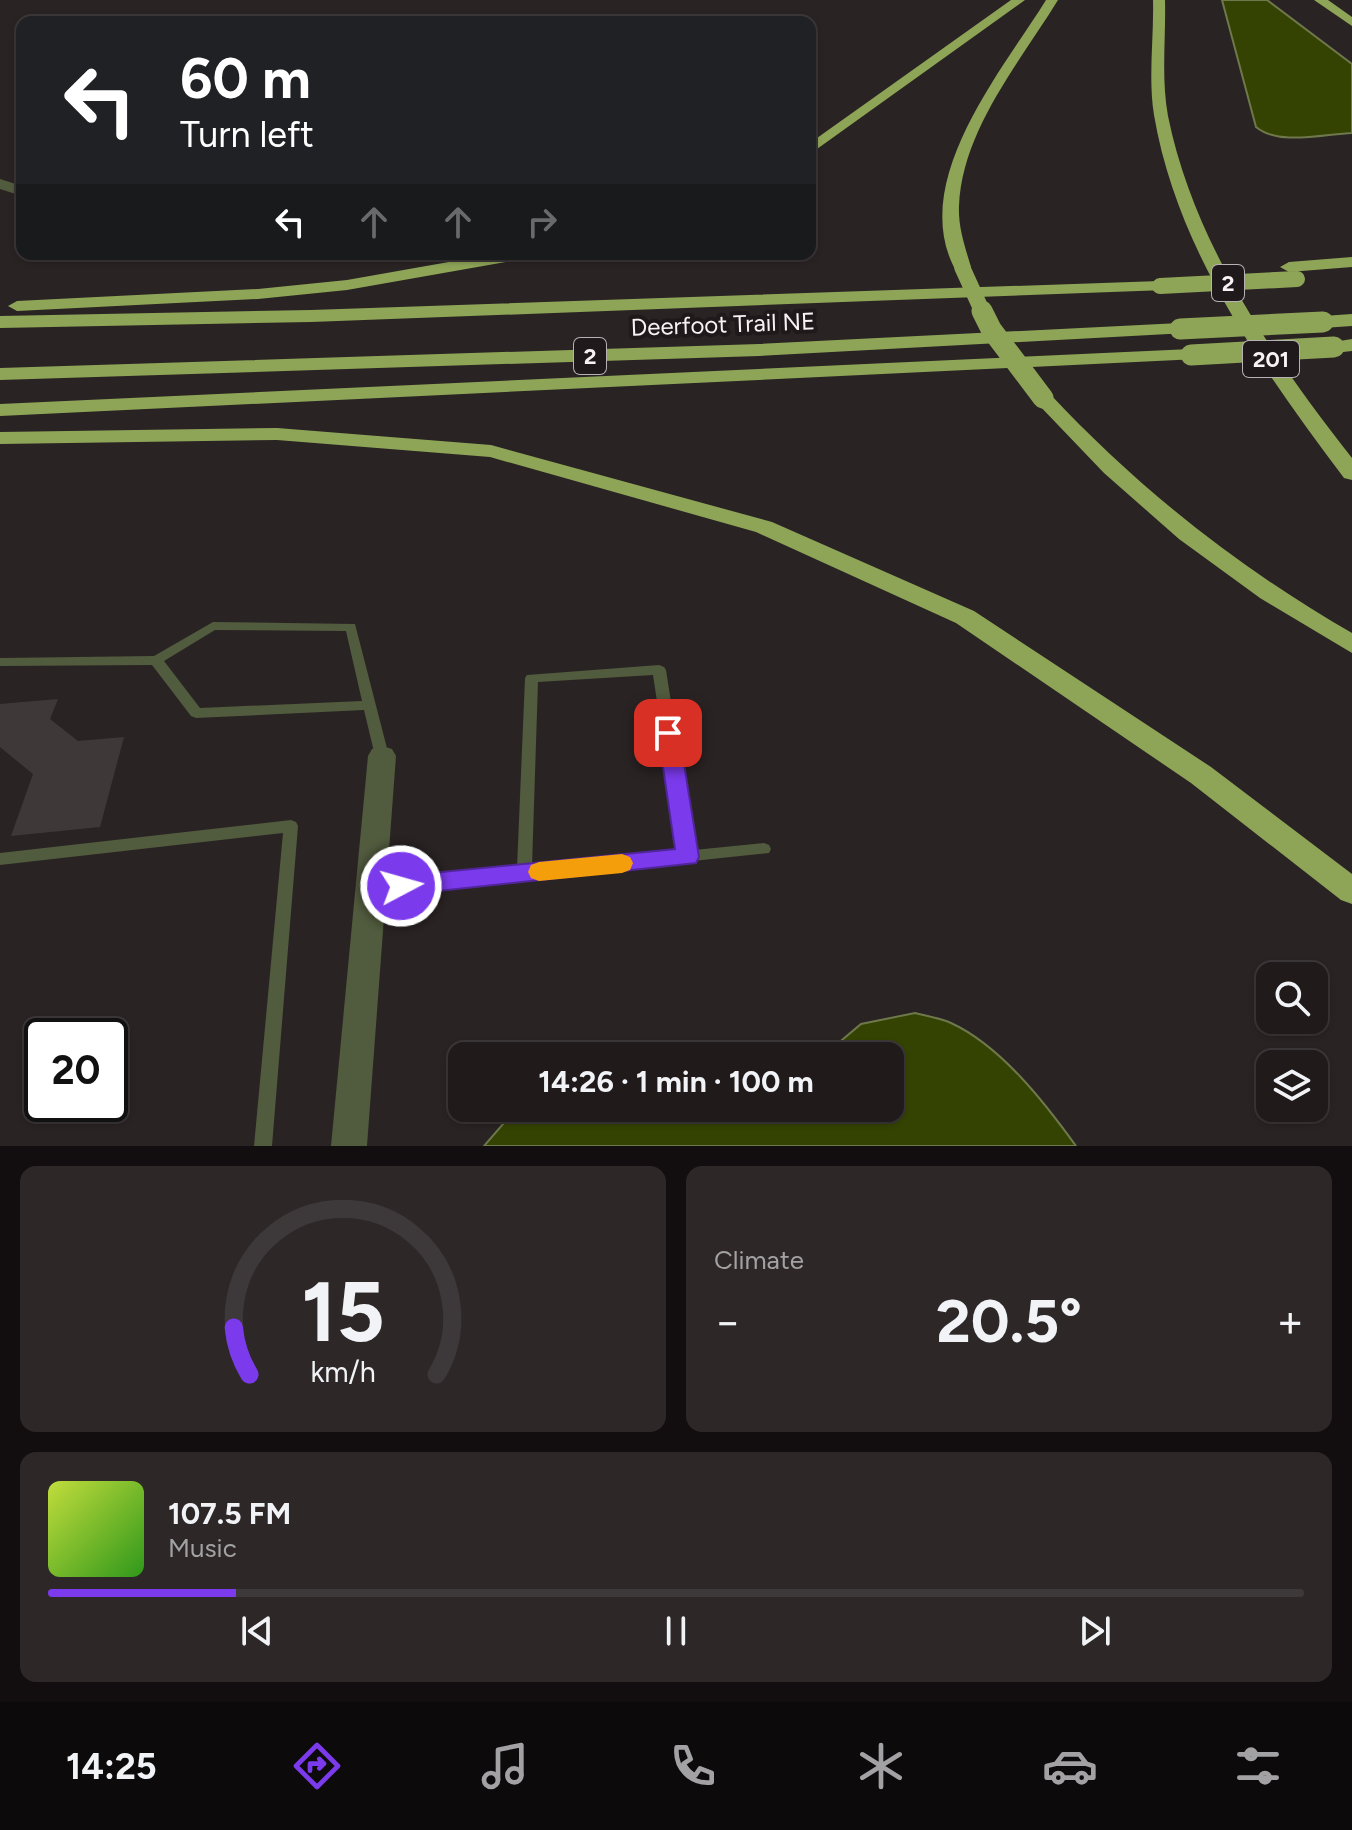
<!DOCTYPE html>
<html lang="en">
<head>
<meta charset="utf-8">
<style>
	:root { --surface:#201a1b; --page:#2d2728; --text:#f1f3f6; --muted:#a2a1a3; --line:#3d383a; --accent:#7c3aed }
	body { margin:0; font-family:Figtree,sans-serif; background:var(--page); color:var(--text); height:100vh; display:flex; flex-direction:column; font-size:30px; white-space:nowrap }
	* { box-sizing:border-box; margin:0 }
	p { font-size:26px; color:var(--muted) }
	.icon { flex:none; width:44px; height:44px; fill:none; stroke:currentColor; stroke-width:2; stroke-linecap:round; stroke-linejoin:round }
	.map { position:relative; height:1146px; overflow:hidden }
	.drawer { display:flex; flex-direction:column; gap:20px; padding:20px; background:#120e0f; flex:1 }
	.drawer>* { flex:none }
	.hud { position:absolute; left:16px; top:16px; width:800px; height:244px; border-radius:16px; box-shadow:0 2px 6px #0004,0 0 0 2px var(--line); background:#202124; color:#fff; overflow:hidden }
	.controls { position:absolute; left:1256px; top:962px; display:grid; gap:16px }
	.controls a { display:grid; place-items:center; width:72px; height:72px; border-radius:16px; background:var(--surface); box-shadow:0 2px 6px #0004,0 0 0 2px var(--line); font-size:40px }
	.speed { position:absolute; left:24px; top:1018px; display:flex; gap:16px; font-size:40px; font-weight:700; text-align:center }
	.speed>* { display:grid; place-content:center; width:104px; height:104px; border-radius:50%; background:var(--surface); box-shadow:0 2px 6px #0004,0 0 0 2px var(--line); line-height:1 }
	.speed .limit { border:4px solid #111; border-radius:12px; background:#fff; color:#111 }
	.pin { position:absolute; display:grid; place-items:center; width:68px; height:68px; color:#fff; margin:-34px; border-radius:16px; box-shadow:0 4px 12px #0006 }
	.me { position:absolute; width:88px; margin:-44px; rotate:84deg; stroke-linejoin:round; filter:drop-shadow(0 0 6px #0008) }
	.turn { display:flex; align-items:center; gap:28px; height:168px; padding:0 32px; font-size:36px }
	.turn .icon { width:104px; height:104px; stroke-width:2.5 }
	.turn b { display:block; font-size:56px; line-height:68px }
	.lanes { display:flex; align-items:center; height:76px; padding:0 32px; background:#0003; justify-content:center; gap:40px; direction:ltr }
	.lanes .off { opacity:.35 }
	.big { font-size:60px; font-weight:700; line-height:1.1 }
	.drawer .tile { flex:1; display:flex; flex-direction:column; justify-content:center; gap:12px; min-width:0; padding:0 28px; border-radius:16px; background:var(--page) }
	.drawer .dial { align-items:center; gap:0 }
	.dial svg { height:208px; overflow:visible; fill:none; stroke:var(--line); stroke-width:7; stroke-linecap:round; text-anchor:middle }
	.dial text { fill:var(--text); stroke:none }
	.song { display:flex; align-items:center; gap:24px }
	.cover { width:96px; height:96px; border-radius:12px; background:linear-gradient(135deg,hsl(70 70% 55%),hsl(110 70% 35%)) }
	.played { height:8px; border-radius:4px; background:linear-gradient(90deg,var(--accent) 15%,var(--line) 15%) }
	.keys { display:flex; justify-content:space-around; direction:ltr }
	.heat { display:flex; justify-content:space-between; align-items:center; font-size:44px; direction:ltr }
	.drawer .tiles { flex:1; display:grid; gap:20px; grid-template-columns:1fr 1fr }
	.tile:last-child { grid-column:span 2 }
	.trip { position:absolute; left:448px; top:1042px; width:456px; height:80px; border-radius:16px; background:var(--surface); box-shadow:0 2px 6px #0004,0 0 0 2px var(--line); font-weight:700; line-height:80px; text-align:center }
	.dock { display:flex; height:128px; justify-content:space-around; align-items:center; background:#0d0a0b; color:var(--muted) }
	.dock .icon { width:56px; height:56px }
	.dock .current { color:var(--accent) }
	.dock b { font-size:36px; color:var(--text) }
	.map>svg:first-child { display:block }
</style>
</head>
<body>
<div class="map">
<svg width="1352" height="1146" viewBox="0 0 1352 1146">
	<rect width="100%" height="100%" fill="#2a2324"/>
	<g fill="#344302" stroke="#6e784a" stroke-width="2">
		<path d="M 1222,0 L 1267,0 L 1352,64 L 1352,133 C 1324,134 1279,146 1256,127 Z"/>
		<path d="M 915,1013 C 927,1016 940,1018 951,1023 C 1001,1046 1045,1103 1076,1146 L 484,1146 L 517,1108 L 890,1108 L 890,1056 L 823,1056 L 861,1024 Z"/>
	</g>
	<polygon fill="#3f3839" points="58,699 50,719 78,741 124,737 100,827 11,836 33,774 0,747 0,704"/>
	<g fill="none" stroke-linecap="round" stroke-linejoin="round">
		<g fill="#515b3d" fill-rule="evenodd">
			<path d="M 213,622 L 355,624 L 389,756 L 387,760 L 382,761 L 377,760 L 375,756 L 364,710 L 196,718 L 191,716 L 152,665 L 0,666 L 0,658 L 154,656 ZM 215,630 L 346,631 L 362,701 L 200,708 L 164,661 Z"/>
			<path d="M 659,665 L 664,667 L 666,670 L 694,850 L 764,843 L 769,845 L 771,849 L 769,853 L 371,895 L 366,893 L 363,889 L 366,885 L 371,883 L 517,868 L 525,678 L 527,675 ZM 653,675 L 680,852 L 532,866 L 538,682 Z"/>
			<polygon points="291,820 296,822 298,826 272,1146 254,1146 283,833 0,865 0,853"/>
		</g>
		<g fill="#515b3d" fill-rule="evenodd">
			<polygon points="0,179 22,186 22,196 0,189"/>
			<polygon points="382,746 392,749 396,756 367,1146 331,1146 368,756 372,749"/>
		</g>
		<g fill="#8ea557" fill-rule="evenodd">
			<polygon points="1011,0 1025,0 810,154 810,143"/>
			<path d="M 1046,0 L 1058,0 C 1020,62 962,130 959,206 C 958,227 965,247 971,267 L 968,271 L 956,271 C 907,183 1002,71 1046,0 Z"/>
			<path d="M 1153,0 L 1165,0 C 1166,38 1161,78 1168,116 C 1194,244 1273,357 1352,458 L 1352,480 L 1344,478 C 1263,370 1177,251 1154,115 C 1148,78 1154,38 1153,0 Z"/>
			<polygon points="1314,0 1328,0 1352,17 1352,26"/>
			<polygon points="494,254 532,254 523,259 347,290 258,299 17,311 8,306 17,301 258,289 347,280"/>
			<polygon points="1352,257 1352,267 1289,272 1280,267 1289,262"/>
			<polygon points="1160,281 1166,282 1166,290 311,322 0,328 0,316 311,310"/>
			<polygon points="1352,314 1352,326 1323,328 1314,322 1323,316"/>
			<polygon points="1180,323 1189,329 1187,333 759,356 0,380 0,368 759,344"/>
			<polygon points="1352,339 1352,351 1334,353 1324,347 1327,343"/>
			<polygon points="1191,349 1201,355 1198,359 0,416 0,404"/>
			<path d="M 1043,392 L 1050,394 C 1139,489 1239,568 1352,633 L 1352,653 L 1260,598 L 1179,539 L 1104,473 L 1036,402 L 1033,398 Z"/>
			<polygon points="277,428 491,445 772,522 974,611 1211,767 1352,874 1352,904 1341,900 1191,783 956,623 756,532 490,457 277,440 0,444 0,432"/>
		</g>
		<g stroke="#8ea557" stroke-width="16">
			<polyline points="962,267 983,313"/>
			<polyline points="1160,286 1297,279"/>
		</g>
		<g stroke="#8ea557" stroke-width="21">
			<polyline points="982,311 991,329 1043,398"/>
			<polyline points="1180,329 1323,322"/>
			<polyline points="1191,355 1334,347"/>
		</g>
	</g>
	<polygon fill="#7c3aed" stroke="#51269a" stroke-width="2" points="668,725 679,733 699,857 696,863 401,895 393,893 389,886 393,879 401,876 675,849 658,733"/>
	<polygon fill="#f59e0b" points="622,854 630,857 633,863 630,870 622,873 539,881 531,878 528,872 531,865 539,862"/>
	<g text-anchor="middle" dominant-baseline="central" stroke-width="8" stroke-linejoin="round" paint-order="stroke">
		<g fill="#20191b" stroke="#b6b1b2" stroke-width="2">
			<rect x="1212" y="265" width="32" height="36" rx="6"/>
			<rect x="574" y="338" width="32" height="36" rx="6"/>
			<rect x="1243" y="341" width="56" height="36" rx="6"/>
		</g>
		<g font-size="22" font-weight="bold" fill="#f7f2f3">
			<text x="1228" y="283">2</text>
			<text x="590" y="356">2</text>
			<text x="1271" y="359">201</text>
		</g>
		<g font-size="24" fill="#f7f2f3" stroke="#20191b">
			<text transform="translate(723 324) rotate(-2)">Deerfoot Trail NE</text>
		</g>
	</g>
</svg>
<div class="controls">
<a><svg class="icon" aria-label="search" viewBox="0 0 24 24"><circle cx="10" cy="10" r="6"/><path d="M15 15l6 6"/></svg></a>
<a><svg class="icon" aria-label="layers" viewBox="0 0 24 24"><path d="M12 4l9 5-9 5-9-5zM3 14l9 5 9-5"/></svg></a>
</div>
<div class="speed"><div class="limit">20</div></div>
<div class="pin" style="left:668px;top:733px;background:#d93025"><svg class="icon" aria-label="arrive" viewBox="0 0 24 24"><path d="M6 21V4h12l-3 4 3 4H6"/></svg></div>
<svg class="me" style="left:401px;top:886px" viewBox="-20 -20 40 40"><circle r="17" fill="#7c3aed" stroke="#fff" stroke-width="3"/><path d="M0-11L8 9 0 5-8 9z" fill="#fff"/></svg>
<div class="trip">14:26 · 1 min · 100 m</div>
<div class="hud">
<div class="turn"><svg class="icon" aria-label="left" viewBox="0 0 24 24"><path d="M17 20v-9H6M10 6l-5 5 5 5"/></svg><div><b>60 m</b>Turn left</div></div>
<div class="lanes"><svg class="icon" aria-label="left" viewBox="0 0 24 24"><path d="M17 20v-9H6M10 6l-5 5 5 5"/></svg><svg class="icon off" aria-label="ahead" viewBox="0 0 24 24"><path d="M12 20V5M6 11l6-6 6 6"/></svg><svg class="icon off" aria-label="ahead" viewBox="0 0 24 24"><path d="M12 20V5M6 11l6-6 6 6"/></svg><svg class="icon off" aria-label="right" viewBox="0 0 24 24"><path d="M7 20v-9h11M14 6l5 5-5 5"/></svg></div>
</div>
</div>
<section class="drawer">
<div class="tiles">
<div class="tile dial"><svg viewBox="0 0 100 80">
<path d="M14 69A42 42 0 1 1 86 69"/>
<path d="M14 69A42 42 0 0 1 8 51" stroke="#7c3aed"/>
<text x="50" y="56" font-size="32" font-weight="700">15</text>
<text x="50" y="72" font-size="11">km/h</text>
</svg></div>
<div class="tile"><p>Climate</p>
<div class="heat"><a>−</a><b class="big">20.5°</b><a>+</a></div>
</div>
<div class="tile">
<div class="song"><i class="cover"></i><div><b>107.5 FM</b><p>Music</p></div></div>
<div class="played"></div>
<div class="keys"><svg class="icon" aria-label="previous" viewBox="0 0 24 24"><path d="M18 5L8 12l10 7zM5 5v14"/></svg><svg class="icon" aria-label="pause" viewBox="0 0 24 24"><path d="M8 5v14M16 5v14"/></svg><svg class="icon" aria-label="next" viewBox="0 0 24 24"><path d="M6 5l10 7-10 7zM19 5v14"/></svg></div>
</div>
</div>
</section>
<nav class="dock">
<b>14:25</b>
<svg class="icon current" aria-label="directions" viewBox="0 0 24 24"><path d="M12 3l9 9-9 9-9-9zM9 14v-3h6M13 9l2 2-2 2"/></svg>
<svg class="icon" aria-label="music" viewBox="0 0 24 24"><path d="M9 18V5l10-2v13"/><circle cx="6" cy="18" r="3"/><circle cx="16" cy="16" r="3"/></svg>
<svg class="icon" aria-label="phone" viewBox="0 0 24 24"><path d="M5 4h4l2 5-3 2q2 4 5 5l2-3 5 2v4C11 20 4 13 5 4z"/></svg>
<svg class="icon" aria-label="climate" viewBox="0 0 24 24"><path d="M12 3v18M4 7l16 10M4 17L20 7"/></svg>
<svg class="icon" aria-label="car" viewBox="0 0 24 24"><path d="M5 17H2v-5l4-1 3-4h7l3 4 3 1v5h-3M9 17h6M6 11h13"/><circle cx="7" cy="17" r="2"/><circle cx="17" cy="17" r="2"/></svg>
<svg class="icon" aria-label="filters" viewBox="0 0 24 24"><path d="M4 7h16M4 17h16"/><circle cx="9" cy="7" r="2"/><circle cx="15" cy="17" r="2"/></svg>
</nav>
</body>
</html>
